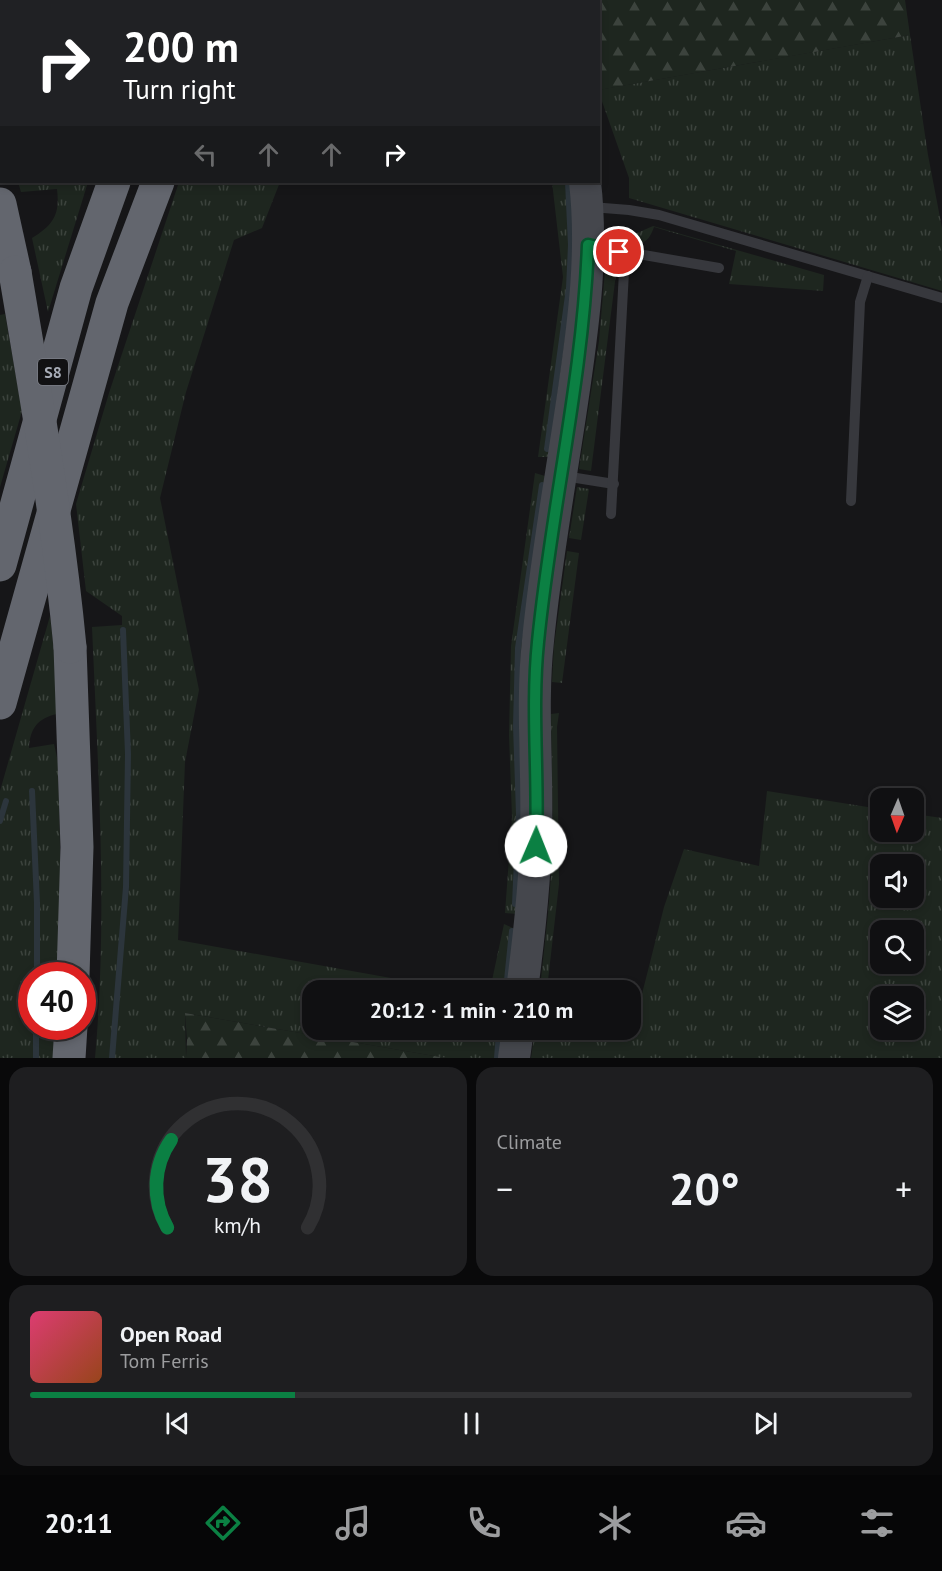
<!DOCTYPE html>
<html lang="en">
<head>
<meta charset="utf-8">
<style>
	:root { --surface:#101012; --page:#1e1e20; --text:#f1f3f6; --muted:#9c9d9f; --line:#303032; --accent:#0b8043 }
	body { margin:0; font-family:"PT Sans",sans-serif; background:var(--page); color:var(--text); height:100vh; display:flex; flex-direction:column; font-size:22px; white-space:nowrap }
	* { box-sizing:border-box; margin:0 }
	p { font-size:20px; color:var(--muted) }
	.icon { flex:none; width:33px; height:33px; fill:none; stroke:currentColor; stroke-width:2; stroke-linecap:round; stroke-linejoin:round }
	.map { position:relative; height:1058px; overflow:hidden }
	.panel { display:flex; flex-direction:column; gap:9px; padding:9px; background:#09090a; flex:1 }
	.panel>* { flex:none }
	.guide { position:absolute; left:0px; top:0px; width:600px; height:183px; box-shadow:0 3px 9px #0003,0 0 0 2px var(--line); background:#202124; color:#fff; overflow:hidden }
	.needle { width:39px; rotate:182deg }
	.tools { position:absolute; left:870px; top:788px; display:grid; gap:12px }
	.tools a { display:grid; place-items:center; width:54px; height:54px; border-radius:12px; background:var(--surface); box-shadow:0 3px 9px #0003,0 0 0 2px var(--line); font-size:30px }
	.speed { position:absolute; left:18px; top:962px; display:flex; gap:12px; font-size:30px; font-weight:700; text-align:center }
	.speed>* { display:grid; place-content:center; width:78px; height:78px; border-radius:50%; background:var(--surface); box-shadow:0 3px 9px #0003,0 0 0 2px var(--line); line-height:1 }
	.speed .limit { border:9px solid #d22; background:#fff; color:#111 }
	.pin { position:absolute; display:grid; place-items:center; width:51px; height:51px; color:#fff; margin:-26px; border:3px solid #fff; border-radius:50%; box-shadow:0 2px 6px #0007 }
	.me { position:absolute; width:66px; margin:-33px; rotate:1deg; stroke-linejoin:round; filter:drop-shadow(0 0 4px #0008) }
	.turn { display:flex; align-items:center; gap:21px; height:126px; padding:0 24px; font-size:27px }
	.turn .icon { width:78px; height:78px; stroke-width:2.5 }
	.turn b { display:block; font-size:42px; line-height:51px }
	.lanes { display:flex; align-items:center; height:57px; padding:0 24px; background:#0003; justify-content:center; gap:30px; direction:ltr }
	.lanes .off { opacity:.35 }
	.big { font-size:45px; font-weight:700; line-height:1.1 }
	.panel .widget { flex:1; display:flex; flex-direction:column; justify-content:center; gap:9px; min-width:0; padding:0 21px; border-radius:18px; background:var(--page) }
	.panel .dial { align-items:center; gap:0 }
	.dial svg { height:156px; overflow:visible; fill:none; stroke:var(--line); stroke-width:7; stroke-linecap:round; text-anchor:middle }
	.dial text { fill:var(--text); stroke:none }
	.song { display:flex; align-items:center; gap:18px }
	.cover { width:72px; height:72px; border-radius:9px; background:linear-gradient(135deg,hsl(340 70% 55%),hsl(20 70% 35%)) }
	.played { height:6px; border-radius:3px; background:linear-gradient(90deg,var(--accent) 30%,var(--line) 30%) }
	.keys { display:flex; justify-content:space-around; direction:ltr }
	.heat { display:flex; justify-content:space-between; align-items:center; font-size:33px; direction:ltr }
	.panel .tiles { flex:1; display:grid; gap:9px; grid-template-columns:1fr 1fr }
	.widget:last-child { grid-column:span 2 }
	.trip { position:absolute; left:302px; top:980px; width:339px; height:60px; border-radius:18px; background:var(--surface); box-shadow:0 3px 9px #0003,0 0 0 2px var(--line); font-weight:700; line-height:60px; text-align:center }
	.dock { display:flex; height:96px; justify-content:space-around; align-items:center; background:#060607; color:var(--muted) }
	.dock .icon { width:42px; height:42px }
	.dock .on { color:var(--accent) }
	.dock b { font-size:27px; color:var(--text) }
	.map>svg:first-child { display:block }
</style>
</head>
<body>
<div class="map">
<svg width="942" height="1058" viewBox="0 0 942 1058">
	<defs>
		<pattern id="grass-tufts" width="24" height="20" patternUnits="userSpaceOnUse" patternTransform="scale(1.5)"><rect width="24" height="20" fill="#1e261f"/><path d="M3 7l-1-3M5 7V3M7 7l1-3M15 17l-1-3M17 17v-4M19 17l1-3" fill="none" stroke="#3c433d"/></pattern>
		<pattern id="forest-firs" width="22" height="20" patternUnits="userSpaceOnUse" patternTransform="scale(1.5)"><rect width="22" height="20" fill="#1e261f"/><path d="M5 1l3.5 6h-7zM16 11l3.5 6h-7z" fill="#3c433d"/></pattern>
	</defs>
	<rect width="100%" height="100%" fill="#161618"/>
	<g fill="url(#grass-tufts)" fill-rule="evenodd">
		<polygon points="0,19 2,20 1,122 0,117"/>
		<polygon points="910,35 928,155 942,228 942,291 629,198 629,178 598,90"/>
		<path d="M 18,182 L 88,182 L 48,312 L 32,238 C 54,225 60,214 57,189 L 21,192 Z"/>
		<path d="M 179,182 L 280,182 L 262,228 L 234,240 L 186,392 L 160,498 L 199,690 L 185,762 L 178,940 L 458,990 L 312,990 L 312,1029 L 503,1029 L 503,1058 L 446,1058 L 185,1013 L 186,1058 L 95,1058 C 108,915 98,771 92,627 L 122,625 L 122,616 L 86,591 L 76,504 L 109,393 Z"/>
		<polygon points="552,182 573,182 577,269 551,455 547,457 538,457 563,277"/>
		<path d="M 653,226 L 824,275 L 823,291 L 729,284 L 736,251 L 654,227 C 647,247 639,244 620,243 L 621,240 Z"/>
		<polygon points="618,258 591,471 579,469 599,341 606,259"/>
		<polygon points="5,314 22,411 0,487 0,315"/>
		<polygon points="535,473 545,476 525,818 517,914 505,913 512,817 509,735 511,646"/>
		<polygon points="577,487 589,489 581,540 569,538"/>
		<polygon points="567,551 579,553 562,683 552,682 554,646"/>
		<path d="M 50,616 L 55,661 L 57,714 C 38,718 30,728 29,748 L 54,744 L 58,762 L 61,890 L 58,975 L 32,975 L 32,1026 L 55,1026 L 53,1058 L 0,1058 L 0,791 Z"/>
		<polygon points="559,713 557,727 559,884 547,989 540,988 548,914 553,850 551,714"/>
		<path d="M 767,791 L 880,809 L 880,831 L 914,831 L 914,814 L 942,818 L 942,1058 L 531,1058 L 535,1029 L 630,1029 L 630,1012 L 641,998 L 664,907 L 684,849 L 759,866 ZM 880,864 L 914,864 L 914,897 L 880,897 ZM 880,930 L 914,930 L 914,963 L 880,963 ZM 880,996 L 914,996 L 914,1029 L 880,1029 Z"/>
		<polygon points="504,924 517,930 510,990 490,990"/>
	</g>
	<g fill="url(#forest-firs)">
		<polygon points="579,0 905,0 910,35 599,90 598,2"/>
		<polygon points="185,1013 446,1058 186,1058 187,1040"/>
	</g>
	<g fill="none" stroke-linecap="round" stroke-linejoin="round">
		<g stroke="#2c353c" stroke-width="6">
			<polyline points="537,0 538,2"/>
			<polyline points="547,449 569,288 571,245 568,182"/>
			<polyline points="32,791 37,903 37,975"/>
			<polyline points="0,821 6,801"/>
			<polyline points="515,904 519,814 516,726 518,648 542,485"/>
			<polyline points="506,990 512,931"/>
			<polyline points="36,1058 36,1026"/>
			<polyline points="112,1058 126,887 128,754 123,630"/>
			<polyline points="497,1058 499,1032"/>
		</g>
		<g stroke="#37383d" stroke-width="10">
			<polyline points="340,0 340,2"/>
			<polyline points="490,0 490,2"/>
			<polyline points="591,207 629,210 659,215 942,298"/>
			<polyline points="592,246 719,268"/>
			<polyline points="564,476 614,484"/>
			<polyline points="851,501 860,302 868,276"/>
			<polyline points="611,514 625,253"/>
		</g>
		<g stroke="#45474d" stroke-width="32">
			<polyline points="554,0 554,2"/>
			<path d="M 522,990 C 529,937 535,885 536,832 C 538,768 531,705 538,641 C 546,557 562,473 574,389 C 584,320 593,251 585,182"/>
			<polyline points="514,1058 518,1029"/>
		</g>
		<g stroke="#53555c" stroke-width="33">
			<polyline points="103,2 105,0"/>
			<polyline points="0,7 2,8"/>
		</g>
		<g stroke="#63666e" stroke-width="33">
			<polyline points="180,2 180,0"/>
			<polyline points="226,2 227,0"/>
			<polyline points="0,204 15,272"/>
			<polyline points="0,565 76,288 114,182"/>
			<polyline points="70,647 77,847 73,975"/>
			<polyline points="0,703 112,303 158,182"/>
			<polyline points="69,1058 71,1026"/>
		</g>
		<path stroke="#63666e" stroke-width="33" d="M 15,272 C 36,397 58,521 70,647"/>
	</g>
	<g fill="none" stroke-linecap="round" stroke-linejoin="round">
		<g stroke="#07532c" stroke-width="15">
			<path id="route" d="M 536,846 C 539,778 531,710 538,642 C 551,509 583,379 588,245 L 619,252"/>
		</g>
		<use href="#route" stroke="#0b8043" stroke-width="10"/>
	</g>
	<g text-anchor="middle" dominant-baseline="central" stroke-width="6" stroke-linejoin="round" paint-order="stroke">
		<rect fill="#111113" stroke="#7b7e86" stroke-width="1.5" x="38" y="359" width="30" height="26" rx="4.5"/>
		<g font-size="16" font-weight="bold" fill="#a8adb8">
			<text x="53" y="372">S8</text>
		</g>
	</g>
</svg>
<div class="tools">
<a><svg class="needle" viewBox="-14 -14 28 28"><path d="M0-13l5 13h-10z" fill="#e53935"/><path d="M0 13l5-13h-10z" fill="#9c9d9f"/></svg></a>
<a><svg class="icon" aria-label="sound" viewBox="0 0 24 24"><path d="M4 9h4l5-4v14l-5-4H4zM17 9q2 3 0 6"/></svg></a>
<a><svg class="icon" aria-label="search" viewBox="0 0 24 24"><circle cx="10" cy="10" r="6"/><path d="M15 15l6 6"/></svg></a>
<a><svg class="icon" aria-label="layers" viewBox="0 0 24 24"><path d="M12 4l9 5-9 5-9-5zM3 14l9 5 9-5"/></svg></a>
</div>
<div class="speed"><div class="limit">40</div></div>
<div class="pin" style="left:619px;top:252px;background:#d93025"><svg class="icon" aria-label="arrive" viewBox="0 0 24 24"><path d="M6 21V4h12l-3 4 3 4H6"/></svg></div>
<svg class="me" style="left:536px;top:846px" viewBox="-20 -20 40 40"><circle r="19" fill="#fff"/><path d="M0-13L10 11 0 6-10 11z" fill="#0b8043"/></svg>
<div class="trip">20:12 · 1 min · 210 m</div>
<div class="guide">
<div class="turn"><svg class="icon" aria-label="right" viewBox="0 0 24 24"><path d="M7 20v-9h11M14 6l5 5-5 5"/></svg><div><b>200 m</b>Turn right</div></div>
<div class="lanes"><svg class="icon off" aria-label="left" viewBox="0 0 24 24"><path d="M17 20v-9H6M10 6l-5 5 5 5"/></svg><svg class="icon off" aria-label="ahead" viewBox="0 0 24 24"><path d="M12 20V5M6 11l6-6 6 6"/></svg><svg class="icon off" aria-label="ahead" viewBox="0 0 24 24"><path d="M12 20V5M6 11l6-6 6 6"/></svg><svg class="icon" aria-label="right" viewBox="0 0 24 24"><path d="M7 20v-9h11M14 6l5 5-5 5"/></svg></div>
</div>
</div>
<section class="panel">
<div class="tiles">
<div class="widget dial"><svg viewBox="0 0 100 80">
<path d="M14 69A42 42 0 1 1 86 69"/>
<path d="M14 69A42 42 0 0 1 16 24" stroke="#0b8043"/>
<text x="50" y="56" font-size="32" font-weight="700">38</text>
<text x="50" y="72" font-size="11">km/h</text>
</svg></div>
<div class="widget"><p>Climate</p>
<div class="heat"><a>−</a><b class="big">20°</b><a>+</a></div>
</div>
<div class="widget">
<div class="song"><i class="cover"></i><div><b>Open Road</b><p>Tom Ferris</p></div></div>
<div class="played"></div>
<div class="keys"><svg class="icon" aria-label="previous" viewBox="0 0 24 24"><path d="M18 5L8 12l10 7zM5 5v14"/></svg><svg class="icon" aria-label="pause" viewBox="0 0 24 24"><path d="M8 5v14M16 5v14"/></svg><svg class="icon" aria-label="next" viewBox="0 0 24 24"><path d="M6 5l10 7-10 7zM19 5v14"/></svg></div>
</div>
</div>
</section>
<nav class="dock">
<b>20:11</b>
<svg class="icon on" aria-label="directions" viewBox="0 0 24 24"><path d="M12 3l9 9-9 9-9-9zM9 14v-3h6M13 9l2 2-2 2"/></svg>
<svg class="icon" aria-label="music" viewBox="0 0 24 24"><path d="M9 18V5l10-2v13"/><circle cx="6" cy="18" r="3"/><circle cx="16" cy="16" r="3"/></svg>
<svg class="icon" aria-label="phone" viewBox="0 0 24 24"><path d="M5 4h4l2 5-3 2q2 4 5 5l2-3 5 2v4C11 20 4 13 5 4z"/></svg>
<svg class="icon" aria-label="climate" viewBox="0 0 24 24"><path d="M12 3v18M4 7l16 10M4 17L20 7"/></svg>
<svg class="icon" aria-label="car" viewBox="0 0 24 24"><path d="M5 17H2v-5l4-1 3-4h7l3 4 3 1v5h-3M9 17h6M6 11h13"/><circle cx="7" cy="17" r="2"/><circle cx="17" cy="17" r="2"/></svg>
<svg class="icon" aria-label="filters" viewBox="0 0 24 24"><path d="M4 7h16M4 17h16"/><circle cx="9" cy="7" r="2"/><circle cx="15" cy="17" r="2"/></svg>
</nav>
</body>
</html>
